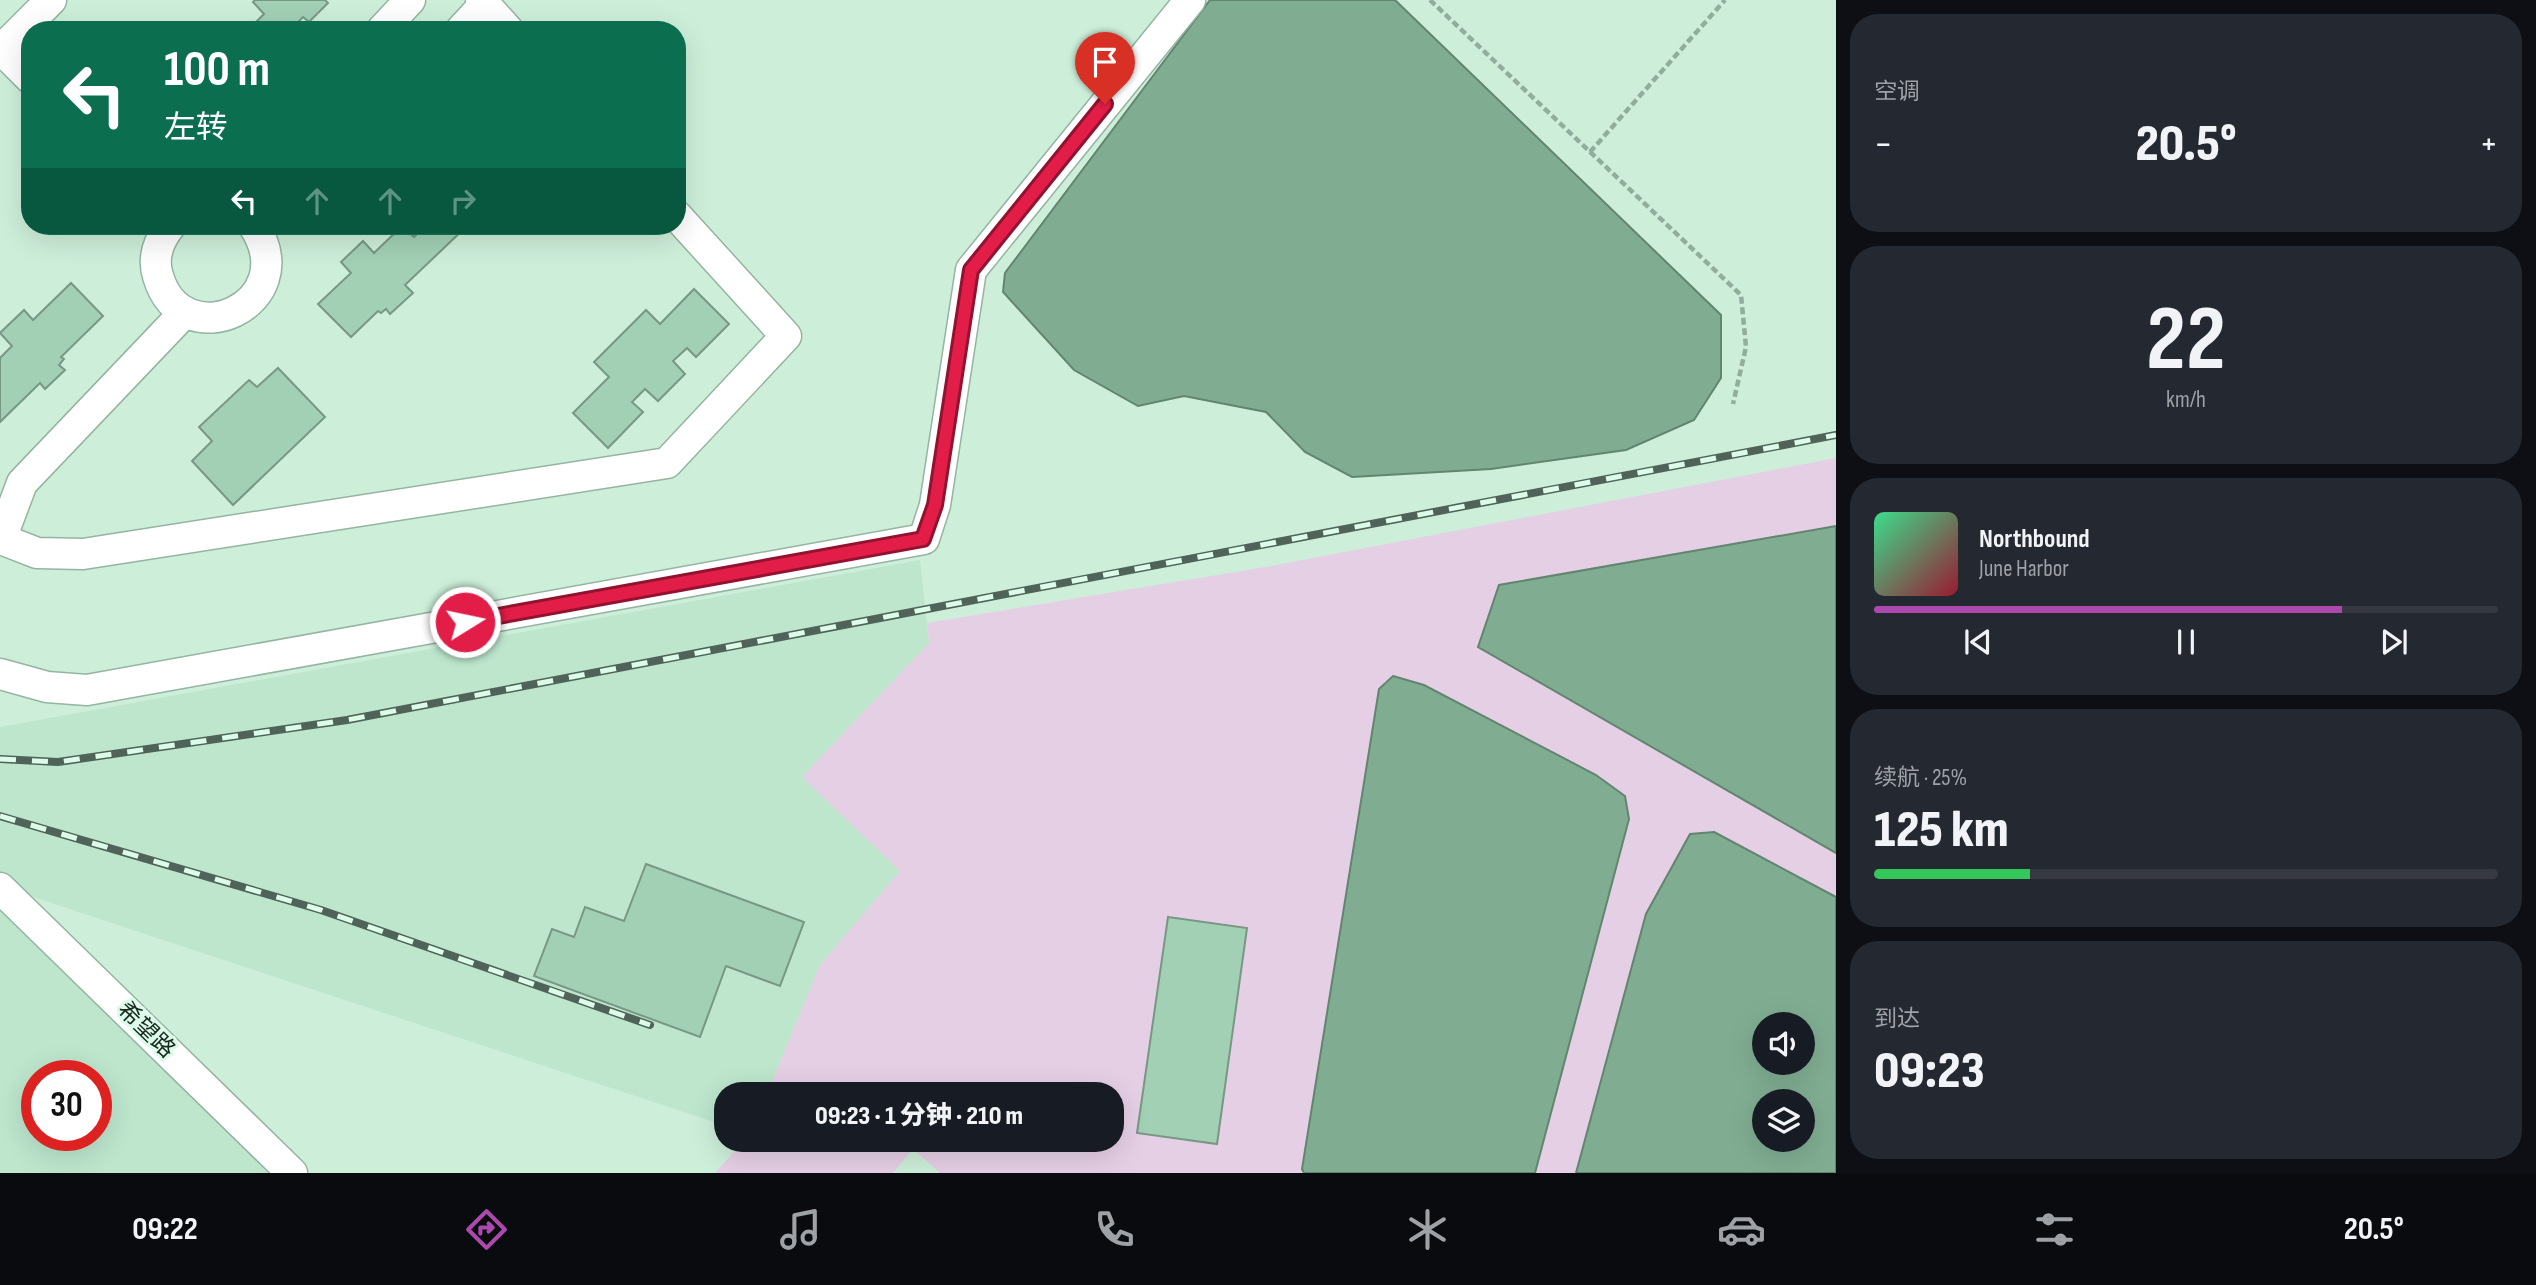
<!DOCTYPE html>
<html lang="zh">
<head>
<meta charset="utf-8">
<style>
	:root { --surface:#171b24; --page:#242831; --text:#f1f3f6; --muted:#9ea1a6; --line:#363941; --accent:#ac49af }
	body { margin:0; font-family:"Sofia Sans Condensed","Noto Sans SC",sans-serif; background:var(--page); color:var(--text); height:100vh; display:flex; flex-direction:column; font-size:26px; white-space:nowrap }
	* { box-sizing:border-box; margin:0 }
	p { font-size:23px; color:var(--muted) }
	.icon { flex:none; width:38px; height:38px; fill:none; stroke:currentColor; stroke-width:2; stroke-linecap:round; stroke-linejoin:round }
	.map { position:relative; flex:1; overflow:hidden }
	.side { display:flex; flex-direction:column; gap:14px; padding:14px; background:#0d0f14; width:700px }
	.side>* { flex:none }
	.banner { position:absolute; left:21px; top:21px; width:665px; height:214px; border-radius:28px; box-shadow:0 7px 28px #0002; background:#0b6e4f; color:#fff; overflow:hidden }
	.tools { position:absolute; left:1752px; top:1012px; display:grid; gap:14px }
	.tools a { display:grid; place-items:center; width:63px; height:63px; border-radius:50%; background:var(--surface); box-shadow:0 7px 28px #0002; font-size:35px }
	.speed { position:absolute; left:21px; top:1060px; display:flex; gap:14px; font-size:35px; font-weight:700; text-align:center }
	.speed>* { display:grid; place-content:center; width:91px; height:91px; border-radius:50%; background:var(--surface); box-shadow:0 7px 28px #0002; line-height:1 }
	.speed .limit { border:10px solid #d22; background:#fff; color:#111 }
	.pin { position:absolute; display:grid; place-items:center; width:60px; height:60px; color:#fff; margin:-72px -30px; border-radius:50% 50% 50% 0; rotate:-45deg; box-shadow:0 0 7px #0007 }
	.pin .icon { rotate:45deg }
	.me { position:absolute; width:77px; margin:-38px; rotate:80deg; stroke-linejoin:round; filter:drop-shadow(0 0 5px #0008) }
	.turn { display:flex; align-items:center; gap:24px; height:147px; padding:0 28px; font-size:32px }
	.turn .icon { width:91px; height:91px; stroke-width:2.5 }
	.turn b { display:block; font-size:49px; line-height:60px }
	.lanes { display:flex; align-items:center; height:66px; padding:0 28px; background:#0003; justify-content:center; gap:35px; direction:ltr }
	.lanes .off { opacity:.35 }
	.big { font-size:52px; font-weight:800; line-height:1.1 }
	.side .widget { flex:1; display:flex; flex-direction:column; justify-content:center; gap:10px; min-width:0; padding:0 24px; border-radius:28px; background:var(--page) }
	.side .dial { align-items:center; gap:0 }
	.dial b { font-size:91px; line-height:1 }
	.song { display:flex; align-items:center; gap:21px }
	.cover { width:84px; height:84px; border-radius:10px; background:linear-gradient(135deg,hsl(150 70% 55%),hsl(350 70% 35%)) }
	.played { height:7px; border-radius:4px; background:linear-gradient(90deg,var(--accent) 75%,var(--line) 75%) }
	.keys { display:flex; justify-content:space-around; direction:ltr }
	.heat { display:flex; justify-content:space-between; align-items:center; font-size:38px; direction:ltr }
	.charge { height:10px; border-radius:5px; background:linear-gradient(90deg,#34c759 25%,var(--line) 0) }
	.trip { position:absolute; left:714px; top:1082px; width:410px; height:70px; border-radius:28px; background:var(--surface); box-shadow:0 7px 28px #0002; font-weight:800; line-height:70px; text-align:center }
	.tab-bar { display:flex; height:112px; justify-content:space-around; align-items:center; background:#090b0e; color:var(--muted) }
	.tab-bar .icon { width:49px; height:49px }
	.tab-bar .current { color:var(--accent) }
	.tab-bar b { font-size:32px; color:var(--text) }
	main { display:flex; flex:1; min-height:0 }
	.map>svg:first-child { display:block }
</style>
</head>
<body>
<main>
<div class="map">
<svg width="1836" height="1173" viewBox="0 0 1836 1173">
	<rect width="100%" height="100%" fill="#cdefda"/>
	<g fill="#bde6cd" fill-rule="evenodd">
		<polygon points="920,560 929,643 802,777 901,871 820,965 767,1094 726,1094 726,1126 0,886 0,727"/>
		<path d="M 0,888 L 292,1173 L 0,1173 ZM 37,1076 L 96,1076 L 96,1136 L 37,1136 Z"/>
	</g>
	<path fill="#e5cfe5" fill-rule="evenodd" d="M 1836,458 L 1836,1173 L 940,1173 L 913,1149 L 893,1173 L 715,1173 L 745,1139 L 1111,1139 L 1111,1094 L 767,1094 L 820,965 L 900,871 L 802,777 L 929,643 L 927,623 L 1271,566 ZM 1764,1024 L 1802,1024 L 1802,1062 L 1764,1062 ZM 1764,1101 L 1802,1101 L 1802,1139 L 1764,1139 Z"/>
	<g fill="#80ad92" stroke="#628570" stroke-width="2" fill-rule="evenodd">
		<polygon points="1210,0 1395,0 1721,315 1721,378 1694,420 1626,450 1491,469 1352,477 1305,452 1266,412 1184,396 1138,406 1074,370 1003,292 1005,273"/>
		<polygon points="1836,526 1836,853 1478,647 1499,585"/>
		<polygon points="1393,676 1424,685 1596,775 1625,796 1629,819 1535,1173 1304,1173 1302,1169 1379,689"/>
		<path d="M 1714,832 L 1836,897 L 1836,1173 L 1576,1173 L 1646,914 L 1690,834 ZM 1764,1024 L 1802,1024 L 1802,1062 L 1764,1062 ZM 1764,1101 L 1802,1101 L 1802,1139 L 1764,1139 Z"/>
	</g>
	<g fill="#a2d0b5" stroke="#789785" stroke-width="2">
		<polygon points="255,0 325,0 328,3 309,22 303,17 290,30 248,30 264,14 253,2"/>
		<polygon points="402,226 414,237 425,226 467,226 405,285 413,293 390,314 386,309 381,313 378,311 351,337 318,304 351,273 341,262 363,241 374,253"/>
		<polygon points="71,283 103,316 61,357 64,359 59,365 65,370 45,389 40,383 0,422 0,358 12,346 0,333 24,310 33,320"/>
		<polygon points="694,289 729,324 696,357 687,348 673,361 685,374 658,401 645,389 632,402 643,412 608,448 573,413 609,377 594,362 646,310 660,324"/>
		<polygon points="278,368 325,417 233,505 192,461 212,441 199,427 249,380 257,387"/>
		<polygon points="646,864 804,922 780,986 726,966 700,1037 534,976 552,929 574,937 585,907 624,921"/>
		<polygon points="1168,917 1247,928 1217,1144 1137,1133"/>
	</g>
	<g fill="none" stroke-linecap="round" stroke-linejoin="round">
		<g stroke="#95b4a1" stroke-width="33">
			<g id="minor">
				<polyline points="481,0 508,30"/>
				<polyline points="382,30 410,0"/>
				<polyline points="461,30 485,4"/>
				<polyline points="0,48 30,78"/>
				<polyline points="1,50 51,0"/>
				<path d="M 170,226 C 159,240 152,258 158,276 C 182,359 305,305 254,226"/>
				<polyline points="185,312 22,483 1,539 37,553 83,554 667,463 786,336 677,216"/>
				<polyline points="0,674 47,687 87,690 924,539 935,505 971,270 1190,0"/>
				<polyline points="0,888 292,1173"/>
			</g>
		</g>
		<g stroke="#92ad9d" stroke-width="4.5" stroke-dasharray="7 3.5" stroke-linecap="butt">
			<polyline points="1430,0 1741,295 1746,347 1733,404"/>
			<polyline points="1590,152 1725,0"/>
		</g>
		<use href="#minor" stroke="#fff" stroke-width="30"/>
		<g stroke="#506358" stroke-width="8">
			<g id="rail">
				<polyline points="0,759 58,762 347,720 1836,435"/>
				<polyline points="0,816 321,910 650,1025"/>
			</g>
		</g>
		<use href="#rail" stroke="#dbfce8" stroke-width="5" stroke-dasharray="16" stroke-linecap="butt"/>
	</g>
	<g fill="none" stroke-linecap="round" stroke-linejoin="round">
		<g stroke="#92132f" stroke-width="18">
			<polyline id="route" points="465,622 923,539 935,505 971,270 1105,104"/>
		</g>
		<use href="#route" stroke="#e11d48" stroke-width="12"/>
	</g>
	<g text-anchor="middle" dominant-baseline="central" stroke-width="6" stroke-linejoin="round" paint-order="stroke">
		<g font-size="23" fill="#1b2821" stroke="#dbfce8">
			<text transform="translate(146 1030) rotate(44)">希望路</text>
		</g>
	</g>
</svg>
<div class="tools">
<a><svg class="icon" aria-label="sound" viewBox="0 0 24 24"><path d="M4 9h4l5-4v14l-5-4H4zM17 9q2 3 0 6"/></svg></a>
<a><svg class="icon" aria-label="layers" viewBox="0 0 24 24"><path d="M12 4l9 5-9 5-9-5zM3 14l9 5 9-5"/></svg></a>
</div>
<div class="speed"><div class="limit">30</div></div>
<div class="pin" style="left:1105px;top:104px;background:#d93025"><svg class="icon" aria-label="arrive" viewBox="0 0 24 24"><path d="M6 21V4h12l-3 4 3 4H6"/></svg></div>
<svg class="me" style="left:465px;top:622px" viewBox="-20 -20 40 40"><circle r="17" fill="#e11d48" stroke="#fff" stroke-width="3"/><path d="M0-11L8 9 0 5-8 9z" fill="#fff"/></svg>
<div class="trip">09:23 · 1 分钟 · 210 m</div>
<div class="banner">
<div class="turn"><svg class="icon" aria-label="left" viewBox="0 0 24 24"><path d="M17 20v-9H6M10 6l-5 5 5 5"/></svg><div><b>100 m</b>左转</div></div>
<div class="lanes"><svg class="icon" aria-label="left" viewBox="0 0 24 24"><path d="M17 20v-9H6M10 6l-5 5 5 5"/></svg><svg class="icon off" aria-label="ahead" viewBox="0 0 24 24"><path d="M12 20V5M6 11l6-6 6 6"/></svg><svg class="icon off" aria-label="ahead" viewBox="0 0 24 24"><path d="M12 20V5M6 11l6-6 6 6"/></svg><svg class="icon off" aria-label="right" viewBox="0 0 24 24"><path d="M7 20v-9h11M14 6l5 5-5 5"/></svg></div>
</div>
</div>
<section class="side">
<div class="widget"><p>空调</p>
<div class="heat"><a>−</a><b class="big">20.5°</b><a>+</a></div>
</div>
<div class="widget dial"><b>22</b><p>km/h</p></div>
<div class="widget">
<div class="song"><i class="cover"></i><div><b>Northbound</b><p>June Harbor</p></div></div>
<div class="played"></div>
<div class="keys"><svg class="icon" aria-label="previous" viewBox="0 0 24 24"><path d="M18 5L8 12l10 7zM5 5v14"/></svg><svg class="icon" aria-label="pause" viewBox="0 0 24 24"><path d="M8 5v14M16 5v14"/></svg><svg class="icon" aria-label="next" viewBox="0 0 24 24"><path d="M6 5l10 7-10 7zM19 5v14"/></svg></div>
</div>
<div class="widget"><p>续航 · 25%</p><b class="big">125 km</b><div class="charge"></div></div>
<div class="widget"><p>到达</p><b class="big">09:23</b></div>
</section>
</main>
<nav class="tab-bar">
<b>09:22</b>
<svg class="icon current" aria-label="directions" viewBox="0 0 24 24"><path d="M12 3l9 9-9 9-9-9zM9 14v-3h6M13 9l2 2-2 2"/></svg>
<svg class="icon" aria-label="music" viewBox="0 0 24 24"><path d="M9 18V5l10-2v13"/><circle cx="6" cy="18" r="3"/><circle cx="16" cy="16" r="3"/></svg>
<svg class="icon" aria-label="phone" viewBox="0 0 24 24"><path d="M5 4h4l2 5-3 2q2 4 5 5l2-3 5 2v4C11 20 4 13 5 4z"/></svg>
<svg class="icon" aria-label="climate" viewBox="0 0 24 24"><path d="M12 3v18M4 7l16 10M4 17L20 7"/></svg>
<svg class="icon" aria-label="car" viewBox="0 0 24 24"><path d="M5 17H2v-5l4-1 3-4h7l3 4 3 1v5h-3M9 17h6M6 11h13"/><circle cx="7" cy="17" r="2"/><circle cx="17" cy="17" r="2"/></svg>
<svg class="icon" aria-label="filters" viewBox="0 0 24 24"><path d="M4 7h16M4 17h16"/><circle cx="9" cy="7" r="2"/><circle cx="15" cy="17" r="2"/></svg>
<b>20.5°</b>
</nav>
</body>
</html>
